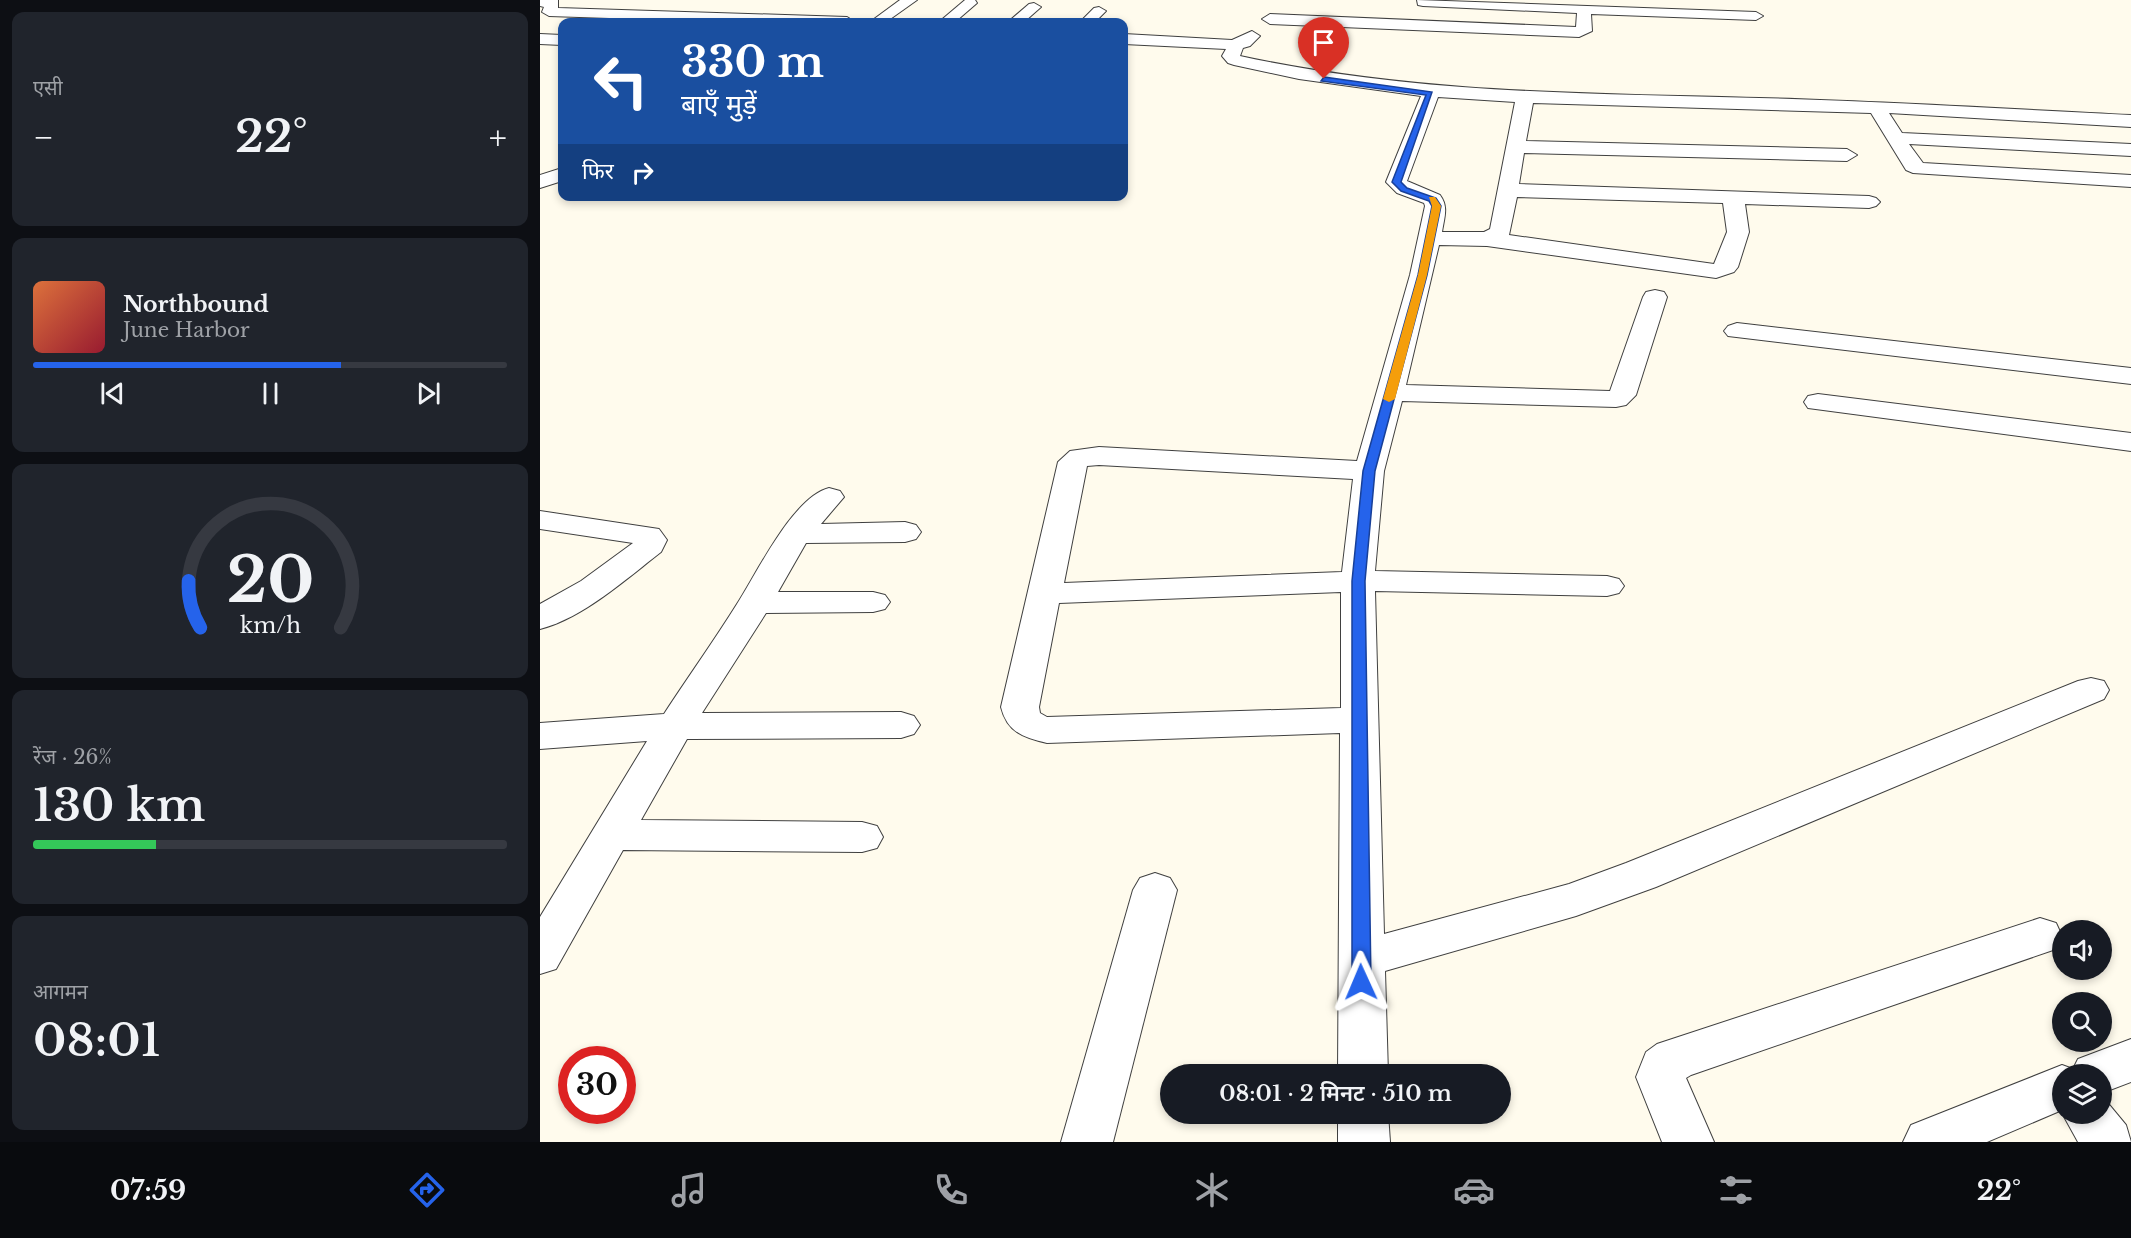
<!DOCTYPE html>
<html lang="hi">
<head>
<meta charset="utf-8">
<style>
	:root { --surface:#171b24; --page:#20242c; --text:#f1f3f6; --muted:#9ea1a6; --line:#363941; --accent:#2563eb }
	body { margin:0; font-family:"Libre Baskerville","Noto Sans Devanagari",serif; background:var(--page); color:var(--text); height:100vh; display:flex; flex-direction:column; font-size:22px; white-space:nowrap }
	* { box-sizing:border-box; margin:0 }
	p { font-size:20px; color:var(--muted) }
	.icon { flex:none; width:33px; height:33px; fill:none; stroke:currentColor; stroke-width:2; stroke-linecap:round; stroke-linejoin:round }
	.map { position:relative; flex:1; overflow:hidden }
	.panel { display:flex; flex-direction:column; gap:12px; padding:12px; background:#0d0f14; width:540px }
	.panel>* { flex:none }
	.top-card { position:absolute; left:18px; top:18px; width:570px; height:183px; border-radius:12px; box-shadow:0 3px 9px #0003; background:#1a4fa0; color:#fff; overflow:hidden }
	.fabs { position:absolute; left:1512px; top:920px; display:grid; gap:12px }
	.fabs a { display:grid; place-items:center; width:60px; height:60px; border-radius:50%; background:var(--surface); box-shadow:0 3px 9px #0003; font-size:30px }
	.speed { position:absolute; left:18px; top:1046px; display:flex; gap:12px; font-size:30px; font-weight:700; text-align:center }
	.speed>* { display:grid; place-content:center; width:78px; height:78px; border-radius:50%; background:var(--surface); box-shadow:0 3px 9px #0003; line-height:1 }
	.speed .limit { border:9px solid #d22; background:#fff; color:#111 }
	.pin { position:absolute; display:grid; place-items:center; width:51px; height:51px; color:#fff; margin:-62px -26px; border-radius:50% 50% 50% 0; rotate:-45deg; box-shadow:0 0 6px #0007 }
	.pin .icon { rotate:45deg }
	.me { position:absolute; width:66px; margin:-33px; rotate:359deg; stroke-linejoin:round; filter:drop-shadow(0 0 4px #0008) }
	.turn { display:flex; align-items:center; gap:21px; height:126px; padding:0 24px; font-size:27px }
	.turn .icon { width:78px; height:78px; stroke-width:2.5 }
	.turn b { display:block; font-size:42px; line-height:51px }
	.then { display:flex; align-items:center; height:57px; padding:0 24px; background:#0003; gap:12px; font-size:22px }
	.big { font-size:45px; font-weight:600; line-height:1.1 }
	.panel .tile { flex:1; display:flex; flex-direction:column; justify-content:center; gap:9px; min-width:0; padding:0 21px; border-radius:12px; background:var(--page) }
	.panel .dial { align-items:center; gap:0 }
	.dial svg { height:156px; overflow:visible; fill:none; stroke:var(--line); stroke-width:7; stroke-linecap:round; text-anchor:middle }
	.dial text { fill:var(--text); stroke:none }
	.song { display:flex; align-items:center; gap:18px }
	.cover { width:72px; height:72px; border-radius:9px; background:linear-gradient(135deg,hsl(20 70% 55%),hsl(350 70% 35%)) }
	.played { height:6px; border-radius:3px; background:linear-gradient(90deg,var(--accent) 65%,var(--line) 65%) }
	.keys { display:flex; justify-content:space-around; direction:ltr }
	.heat { display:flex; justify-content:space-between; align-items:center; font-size:33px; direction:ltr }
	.charge { height:9px; border-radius:4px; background:linear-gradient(90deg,#34c759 26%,var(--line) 0) }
	.trip { position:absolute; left:620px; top:1064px; width:351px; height:60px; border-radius:30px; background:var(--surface); box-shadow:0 3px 9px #0003; font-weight:600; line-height:60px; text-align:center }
	.tabs { display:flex; height:96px; justify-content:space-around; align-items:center; background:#090b0e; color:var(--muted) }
	.tabs .icon { width:42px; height:42px }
	.tabs .active { color:var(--accent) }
	.tabs b { font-size:27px; color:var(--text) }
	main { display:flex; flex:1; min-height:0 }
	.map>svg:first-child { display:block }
</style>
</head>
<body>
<main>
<section class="panel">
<div class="tile"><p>एसी</p>
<div class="heat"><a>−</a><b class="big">22°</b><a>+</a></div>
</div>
<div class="tile">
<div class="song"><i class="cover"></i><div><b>Northbound</b><p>June Harbor</p></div></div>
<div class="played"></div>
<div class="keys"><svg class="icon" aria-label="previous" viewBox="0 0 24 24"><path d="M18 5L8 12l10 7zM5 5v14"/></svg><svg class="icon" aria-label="pause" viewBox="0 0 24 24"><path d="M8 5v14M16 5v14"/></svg><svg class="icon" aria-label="next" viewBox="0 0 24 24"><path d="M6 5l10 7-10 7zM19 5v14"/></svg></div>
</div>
<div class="tile dial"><svg viewBox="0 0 100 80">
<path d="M14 69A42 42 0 1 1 86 69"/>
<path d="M14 69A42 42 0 0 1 8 45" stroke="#2563eb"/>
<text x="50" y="56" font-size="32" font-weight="700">20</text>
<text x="50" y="72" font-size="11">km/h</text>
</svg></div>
<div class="tile"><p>रेंज · 26%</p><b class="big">130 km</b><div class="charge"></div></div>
<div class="tile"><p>आगमन</p><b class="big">08:01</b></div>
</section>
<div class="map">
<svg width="1591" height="1142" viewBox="0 0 1591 1142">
	<rect width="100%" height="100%" fill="#fffbed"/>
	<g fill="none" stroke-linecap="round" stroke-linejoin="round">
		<g stroke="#404040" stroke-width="2">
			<g id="minor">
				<polygon points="0,0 18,0 18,8 307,17 315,22 190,22 9,16 2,12 4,7 0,6"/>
				<polygon points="360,0 377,0 346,22 330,22"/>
				<polygon points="425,0 435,0 437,3 415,22 399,22"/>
				<polygon points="877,0 1216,12 1223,16 1216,20 1051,14 1052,31 1039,37 730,24 722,19 730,14 1036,27 1037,13 883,6 878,5"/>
				<polygon points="494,3 501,7 484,22 468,22 489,4"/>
				<polygon points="559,7 566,11 555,22 540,22 554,8"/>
				<path d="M 712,31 L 720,36 L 710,46 L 703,48 L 700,56 C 875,94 1041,93 1219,98 C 1343,101 1467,109 1591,115 L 1591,127 L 1349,113 L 1362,133 L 1591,144 L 1591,156 L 1369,144 L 1383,163 L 1591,175 L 1591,187 L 1373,173 L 1366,170 L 1331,113 L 993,103 L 986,141 L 1307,149 L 1317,155 L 1307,161 L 984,153 L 979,184 L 1329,196 L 1336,198 L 1340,202 L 1336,206 L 1329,208 L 1205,204 L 1209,232 L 1198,267 L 1194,272 L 1176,278 L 947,246 L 899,245 L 866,385 L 1070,391 L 1103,297 L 1106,292 L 1115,290 L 1124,292 L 1127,297 L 1096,395 L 1086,405 L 1076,407 L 862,401 L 844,471 L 835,571 L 1067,576 L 1079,579 L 1084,586 L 1079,593 L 1067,596 L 835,591 L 844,934 L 1029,884 L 1086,863 L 1538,681 L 1551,678 L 1564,681 L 1569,690 L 1564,699 L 1116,887 L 1036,916 L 845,971 L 848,1074 L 798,1074 L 800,733 L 507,743 C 484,738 467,732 461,707 L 518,462 L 530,451 L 559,447 L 817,461 L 870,275 L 885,206 L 884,203 L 857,193 L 846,182 L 881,96 L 759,79 L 694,65 L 688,63 L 682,56 L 686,49 L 584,44 L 584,34 L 692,40 ZM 898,97 L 975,102 L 950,229 L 944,232 L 902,232 C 904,218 909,207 900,195 L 867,181 ZM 977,197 L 1183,203 L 1187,232 L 1174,264 L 969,235 ZM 559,465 L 813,479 L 802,572 L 524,583 L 547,466 ZM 801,592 L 801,708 L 507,717 L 500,713 L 499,707 L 519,603 Z"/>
				<polygon points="0,34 22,35 22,45 0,44"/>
				<polygon points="22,168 22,181 0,188 0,175"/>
				<polygon points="1197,323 1591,368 1591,384 1188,336 1184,331 1188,326"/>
				<polygon points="1278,394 1591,433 1591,451 1268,408 1264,402 1268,396"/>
				<path d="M 289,488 L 300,491 L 304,497 L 281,524 L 365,522 L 376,525 L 381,532 L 376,539 L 365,542 L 266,543 L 238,592 L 333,592 L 345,595 L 350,602 L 345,609 L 333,612 L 226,613 L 162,713 L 361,712 L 374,716 L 380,725 L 374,734 L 361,738 L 147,739 L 101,820 L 322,822 L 337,826 L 343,837 L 337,848 L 322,852 L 83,850 L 16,969 L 0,974 L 0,917 L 107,741 L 0,749 L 0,723 L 124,714 C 148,677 174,641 197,604 C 217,573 253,497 289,488 Z"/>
				<path d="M 0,511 L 119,529 L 127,540 L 121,552 C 86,579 43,618 0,629 L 0,604 L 41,581 L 93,543 L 0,529 Z"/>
				<polygon points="615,873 630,878 637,890 573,1142 521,1142 593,890 600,878"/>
				<polygon points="1500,918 1516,923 1522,936 1516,949 1151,1075 1146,1078 1174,1142 1122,1142 1096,1077 1106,1052 1117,1044"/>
				<polygon points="1591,1039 1591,1082 1562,1093 1562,1074 1522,1074 1522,1110 1447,1142 1363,1142 1371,1125 1522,1065 1533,1069 1538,1059"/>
				<polygon points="1562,1096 1586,1125 1591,1142 1538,1142 1522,1113 1522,1111 1562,1113"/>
				<polygon points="798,1113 848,1113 850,1142 798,1142"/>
			</g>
		</g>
		<use href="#minor" fill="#fff" fill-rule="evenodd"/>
	</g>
	<polygon fill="#2563eb" stroke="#184099" stroke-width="1.5" points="784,77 892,92 861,182 867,188 896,198 901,206 887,275 835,471 825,581 831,982 828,988 821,990 815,988 812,982 812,581 823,471 878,275 892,206 889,201 861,191 852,182 886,95 781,81"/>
	<polygon fill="#f59e0b" points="889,197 895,197 901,206 887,275 855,399 849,402 843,399 878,275 892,206"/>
</svg>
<div class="fabs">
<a><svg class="icon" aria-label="sound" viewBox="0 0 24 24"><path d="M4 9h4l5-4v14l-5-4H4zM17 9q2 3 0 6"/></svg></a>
<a><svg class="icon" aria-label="search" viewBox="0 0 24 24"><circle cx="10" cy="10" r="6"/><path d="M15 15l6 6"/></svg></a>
<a><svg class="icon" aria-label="layers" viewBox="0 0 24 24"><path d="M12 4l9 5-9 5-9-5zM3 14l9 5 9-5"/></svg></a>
</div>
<div class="speed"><div class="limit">30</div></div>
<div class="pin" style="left:784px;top:79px;background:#d93025"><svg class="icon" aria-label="arrive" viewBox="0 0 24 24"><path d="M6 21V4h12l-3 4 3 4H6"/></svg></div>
<svg class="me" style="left:821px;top:982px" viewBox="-20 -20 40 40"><path d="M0-17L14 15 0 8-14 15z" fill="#2563eb" stroke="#fff" stroke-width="4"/></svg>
<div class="trip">08:01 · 2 मिनट · 510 m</div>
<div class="top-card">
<div class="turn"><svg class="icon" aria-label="left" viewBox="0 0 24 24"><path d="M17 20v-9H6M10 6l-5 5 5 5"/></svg><div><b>330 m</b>बाएँ मुड़ें</div></div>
<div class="then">फिर<svg class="icon" aria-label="right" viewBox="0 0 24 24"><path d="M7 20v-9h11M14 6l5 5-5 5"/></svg></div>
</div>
</div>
</main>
<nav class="tabs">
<b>07:59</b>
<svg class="icon active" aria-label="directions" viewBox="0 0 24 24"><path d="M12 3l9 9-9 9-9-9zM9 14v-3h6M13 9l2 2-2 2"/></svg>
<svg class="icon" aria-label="music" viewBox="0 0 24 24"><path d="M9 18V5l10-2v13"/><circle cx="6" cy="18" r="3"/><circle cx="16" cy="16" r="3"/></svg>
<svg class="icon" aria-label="phone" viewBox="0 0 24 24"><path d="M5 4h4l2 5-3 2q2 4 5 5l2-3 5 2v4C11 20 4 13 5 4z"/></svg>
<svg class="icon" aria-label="climate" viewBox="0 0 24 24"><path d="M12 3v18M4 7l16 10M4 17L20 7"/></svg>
<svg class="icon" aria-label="car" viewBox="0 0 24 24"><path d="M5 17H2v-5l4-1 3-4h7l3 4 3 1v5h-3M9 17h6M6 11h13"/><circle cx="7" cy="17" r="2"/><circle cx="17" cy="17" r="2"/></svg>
<svg class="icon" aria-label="filters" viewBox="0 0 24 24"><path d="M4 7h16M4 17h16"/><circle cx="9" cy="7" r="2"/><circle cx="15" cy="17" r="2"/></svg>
<b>22°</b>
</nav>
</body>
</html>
